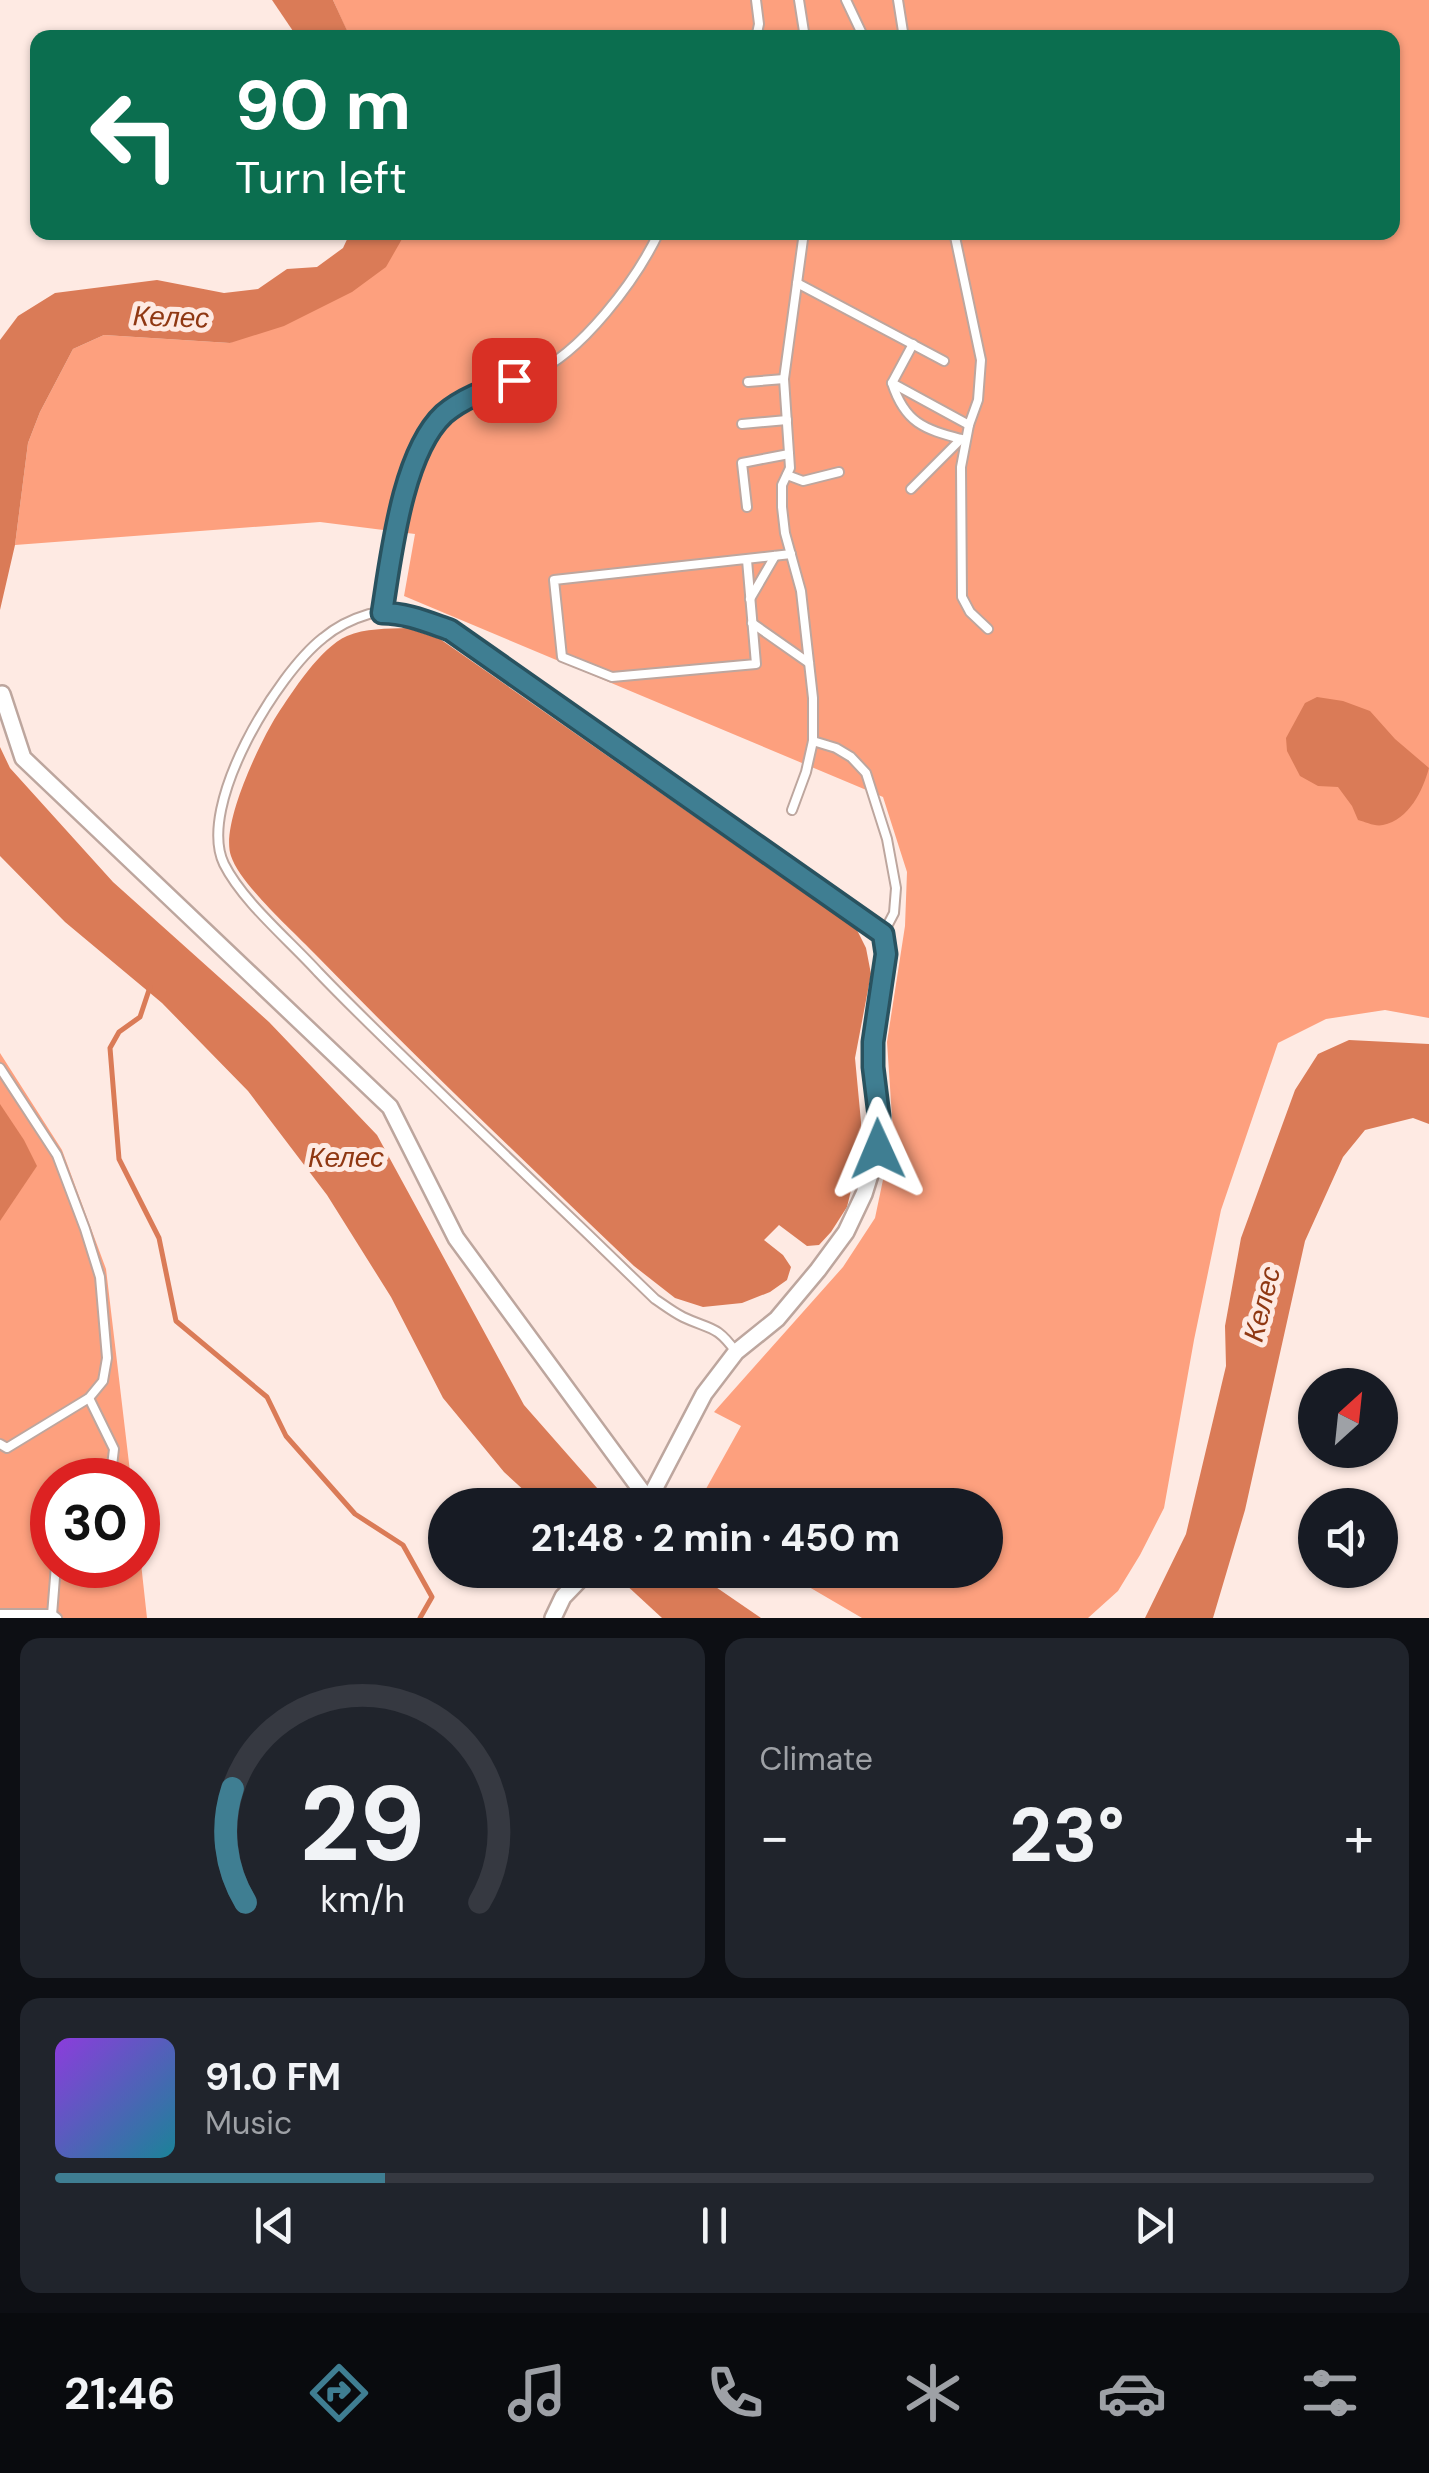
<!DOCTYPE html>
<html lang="en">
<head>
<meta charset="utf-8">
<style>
	:root { --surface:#171b24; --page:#20242c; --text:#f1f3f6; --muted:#9ea1a6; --line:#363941; --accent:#3f7e92 }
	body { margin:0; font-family:"DM Sans",sans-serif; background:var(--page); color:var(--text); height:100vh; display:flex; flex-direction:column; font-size:38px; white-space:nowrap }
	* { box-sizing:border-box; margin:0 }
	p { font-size:32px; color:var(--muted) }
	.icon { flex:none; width:55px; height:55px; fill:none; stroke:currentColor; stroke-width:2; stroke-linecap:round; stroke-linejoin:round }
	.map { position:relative; height:1618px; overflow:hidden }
	.side { display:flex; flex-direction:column; gap:20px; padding:20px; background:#0d0f14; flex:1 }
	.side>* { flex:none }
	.banner { position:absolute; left:30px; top:30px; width:1370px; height:210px; border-radius:20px; box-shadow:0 2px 8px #0004; background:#0b6e4f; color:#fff; overflow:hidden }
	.needle { width:65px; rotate:27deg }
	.fabs { position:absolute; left:1298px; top:1368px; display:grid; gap:20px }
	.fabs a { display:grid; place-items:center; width:100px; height:100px; border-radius:50%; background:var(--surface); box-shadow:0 2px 8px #0004; font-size:50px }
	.speed { position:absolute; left:30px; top:1458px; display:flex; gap:20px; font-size:50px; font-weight:700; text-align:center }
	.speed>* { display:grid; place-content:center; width:130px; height:130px; border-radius:50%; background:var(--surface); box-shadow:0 2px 8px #0004; line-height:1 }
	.speed .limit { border:15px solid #d22; background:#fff; color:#111 }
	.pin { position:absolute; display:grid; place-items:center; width:85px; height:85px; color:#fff; margin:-42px; border-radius:20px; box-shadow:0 5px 15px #0006 }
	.me { position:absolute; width:110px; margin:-55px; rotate:359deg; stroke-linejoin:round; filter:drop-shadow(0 0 8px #0008) }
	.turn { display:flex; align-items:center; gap:35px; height:210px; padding:0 40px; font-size:45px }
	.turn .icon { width:130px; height:130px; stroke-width:2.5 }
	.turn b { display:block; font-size:70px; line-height:85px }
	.big { font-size:75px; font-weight:700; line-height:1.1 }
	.side .card { flex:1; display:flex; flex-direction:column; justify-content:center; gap:15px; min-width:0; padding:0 35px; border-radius:20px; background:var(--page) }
	.side .dial { align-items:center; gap:0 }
	.dial svg { height:260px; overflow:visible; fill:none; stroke:var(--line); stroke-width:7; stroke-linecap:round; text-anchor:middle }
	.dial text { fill:var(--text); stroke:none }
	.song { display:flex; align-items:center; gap:30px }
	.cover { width:120px; height:120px; border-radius:15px; background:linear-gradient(135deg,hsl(270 70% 55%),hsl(190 70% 35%)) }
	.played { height:10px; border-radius:5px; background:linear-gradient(90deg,var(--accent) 25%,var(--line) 25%) }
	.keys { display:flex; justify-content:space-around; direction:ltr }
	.heat { display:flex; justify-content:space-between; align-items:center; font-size:55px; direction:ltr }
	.side .tiles { flex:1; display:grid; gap:20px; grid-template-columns:1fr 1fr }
	.card:last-child { grid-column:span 2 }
	.trip { position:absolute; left:428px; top:1488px; width:575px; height:100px; border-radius:50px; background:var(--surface); box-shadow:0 2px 8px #0004; font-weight:700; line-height:100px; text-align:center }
	.tabs { display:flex; height:160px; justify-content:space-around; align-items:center; background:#090b0e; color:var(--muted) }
	.tabs .icon { width:70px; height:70px }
	.tabs .current { color:var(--accent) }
	.tabs b { font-size:45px; color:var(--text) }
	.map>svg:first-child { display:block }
</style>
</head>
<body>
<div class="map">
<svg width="1429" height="1618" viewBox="0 0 1429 1618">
	<rect width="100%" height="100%" fill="#feeae3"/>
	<g fill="#fda07e">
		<polygon points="333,0 1429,0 1429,1018 1385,1010 1326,1019 1278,1043 1221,1210 1194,1340 1164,1508 1140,1555 1118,1591 1088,1618 862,1618 780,1570 985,1570 985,1505 697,1505 741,1426 714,1412 843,1267 875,1218 893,1132 887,1042 905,926 907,872 883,797 404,596 415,534 320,522 15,545 28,443 40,412 73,349 104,335 230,343 402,239 403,233 1392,232 1392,38 350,38"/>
		<polygon points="0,1053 62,1150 106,1269 131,1480 52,1480 52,1565 138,1565 138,1536 147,1618 0,1618"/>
	</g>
	<g fill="#da7b57">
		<polygon points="272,0 333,0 350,37 297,37"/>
		<polygon points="350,233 403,233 402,239 386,267 352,292 284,326 230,343 104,335 73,349 40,412 28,443 15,545 0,610 0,340 18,316 55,293 157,280 224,293 258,289 287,269 317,267 343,248"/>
		<path d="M 407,628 L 440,639 L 857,930 L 866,948 L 871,974 L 855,1058 L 861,1122 L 861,1149 L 847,1207 L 831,1232 L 819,1245 L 807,1246 L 779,1225 L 764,1240 L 783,1255 L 791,1267 L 787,1280 L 770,1292 L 742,1303 L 703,1307 L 675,1298 L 634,1266 C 526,1163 418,1060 314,953 C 293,931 240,884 231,856 C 220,825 260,742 277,715 C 293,691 320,648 347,636 C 365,628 387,629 407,628 Z"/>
		<path d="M 1317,697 L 1343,701 L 1370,711 L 1395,739 L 1429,768 C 1423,790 1409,820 1383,825 C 1375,827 1366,822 1358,820 L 1352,806 L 1338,787 L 1318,786 L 1300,776 L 1287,751 L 1286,738 L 1305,703 Z"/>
		<polygon points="0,747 10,768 113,882 269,1022 377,1135 524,1405 612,1505 540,1505 504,1472 443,1398 391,1297 327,1195 248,1091 162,1003 65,922 0,856"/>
		<polygon points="1349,1040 1429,1044 1429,1124 1413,1118 1365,1130 1343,1157 1305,1241 1245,1510 1213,1618 1145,1618 1186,1534 1226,1366 1225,1326 1241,1238 1295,1090 1318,1054"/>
		<polygon points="0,1104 24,1140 37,1166 0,1221"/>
		<polygon points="610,1570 691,1570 761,1618 662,1618"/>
	</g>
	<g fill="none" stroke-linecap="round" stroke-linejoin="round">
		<polyline stroke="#da7b57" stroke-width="5" points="150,987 140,1017 119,1032 110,1048 119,1159 159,1238 176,1321 267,1397 286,1436 355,1514 403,1545 432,1597 420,1618"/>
		<g stroke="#bda69e" stroke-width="12">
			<g id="lane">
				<polyline points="799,0 805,38"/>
				<polyline points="846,0 864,38"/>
				<polyline points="898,0 904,38"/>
				<polyline points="756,38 759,24 756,0"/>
				<polyline points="954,232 981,360 978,400 969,425 961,467 962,597 970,612 988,629"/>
				<polyline points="797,283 944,361"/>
				<polyline points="913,344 892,383 969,425"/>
				<polyline points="748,382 784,379"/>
				<path d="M 892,383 C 905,423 924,429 961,439"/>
				<polyline points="742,424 787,420"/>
				<polyline points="787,475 803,481 839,472"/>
				<polyline points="911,489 961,439"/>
				<polyline points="747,507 742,463 789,454"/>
				<polyline points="747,560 756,664 612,677 562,657 554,580 791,554"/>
				<polyline points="750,599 775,556"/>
				<path d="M 382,613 C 391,556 401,458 442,416 C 466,392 502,386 532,374 C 581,354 637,279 659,232"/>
				<polyline points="752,623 809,663"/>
				<polyline points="792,810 806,772 813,741 813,698 801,591 785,533 782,507 782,485 790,468 784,379 804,232"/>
				<polyline points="0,1068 57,1155 85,1229 100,1277 107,1358 103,1381 89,1398 7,1448 0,1444"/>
				<path d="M 736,1352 C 716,1324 710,1330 683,1317 C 673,1312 664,1305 655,1299 C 588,1234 520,1169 453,1105 C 408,1061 362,1018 318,972 C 289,940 243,902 224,864 C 196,806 277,674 323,638 C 336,627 352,619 369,614 C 396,607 425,621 450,631 L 883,934 L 894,913 L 896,888 L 887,839 L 866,773 L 851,757 L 836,748 L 813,741"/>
				<polyline points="89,1398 114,1449 112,1466 100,1480"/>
				<polyline points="0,1614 52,1614 57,1618"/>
				<polyline points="52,1615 56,1565"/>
			</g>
		</g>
		<g stroke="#bda69e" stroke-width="20">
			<g id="street">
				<polyline points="2,694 23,758 390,1107 456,1238 649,1501"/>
				<polyline points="646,1505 704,1394 736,1352 777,1319 818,1270 846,1232 864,1194 878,1149 879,1117 873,1067 873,1043 886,954 883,934"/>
				<polyline points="553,1618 563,1597 589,1570"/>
			</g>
		</g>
		<use href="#lane" stroke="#fff" stroke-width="8"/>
		<use href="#street" stroke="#fff" stroke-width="15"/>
	</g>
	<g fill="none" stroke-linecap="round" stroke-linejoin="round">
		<g stroke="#29525f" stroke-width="25">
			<path id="route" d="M 514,380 C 489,389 464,397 444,414 C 402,453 391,557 382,613 C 406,613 427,622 450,630 L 883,934 L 886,954 L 873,1042 L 873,1067 L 879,1116 L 878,1149"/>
		</g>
		<use href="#route" stroke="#3f7e92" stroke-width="18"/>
	</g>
	<g text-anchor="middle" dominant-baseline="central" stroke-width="10" stroke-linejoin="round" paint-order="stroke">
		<g font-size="28" font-style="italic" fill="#8f3813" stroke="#feeae3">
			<text transform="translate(171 317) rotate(2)">Келес</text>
			<text x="346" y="1157">Келес</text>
			<text transform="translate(1262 1304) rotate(-76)">Келес</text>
		</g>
	</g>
</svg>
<div class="fabs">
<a><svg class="needle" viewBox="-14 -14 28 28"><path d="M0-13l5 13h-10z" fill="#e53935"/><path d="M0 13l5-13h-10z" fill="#9ea1a6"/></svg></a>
<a><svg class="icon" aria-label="sound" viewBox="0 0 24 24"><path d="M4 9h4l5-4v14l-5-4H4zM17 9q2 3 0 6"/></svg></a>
</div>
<div class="speed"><div class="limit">30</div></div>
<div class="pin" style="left:514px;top:380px;background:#d93025"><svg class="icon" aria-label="arrive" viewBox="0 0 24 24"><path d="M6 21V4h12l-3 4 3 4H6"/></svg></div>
<svg class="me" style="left:878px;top:1149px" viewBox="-20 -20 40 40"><path d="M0-17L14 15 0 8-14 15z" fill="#3f7e92" stroke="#fff" stroke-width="4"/></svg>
<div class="trip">21:48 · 2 min · 450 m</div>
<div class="banner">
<div class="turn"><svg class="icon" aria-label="left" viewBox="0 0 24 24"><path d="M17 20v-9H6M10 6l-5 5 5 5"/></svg><div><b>90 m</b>Turn left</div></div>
</div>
</div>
<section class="side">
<div class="tiles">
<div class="card dial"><svg viewBox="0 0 100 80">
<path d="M14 69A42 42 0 1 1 86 69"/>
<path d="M14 69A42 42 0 0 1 10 34" stroke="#3f7e92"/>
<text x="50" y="56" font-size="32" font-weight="700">29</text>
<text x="50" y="72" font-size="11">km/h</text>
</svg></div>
<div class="card"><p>Climate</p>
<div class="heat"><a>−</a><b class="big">23°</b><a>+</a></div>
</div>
<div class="card">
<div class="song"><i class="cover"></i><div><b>91.0 FM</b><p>Music</p></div></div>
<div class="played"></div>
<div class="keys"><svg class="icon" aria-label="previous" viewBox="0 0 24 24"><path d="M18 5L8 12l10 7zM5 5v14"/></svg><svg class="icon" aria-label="pause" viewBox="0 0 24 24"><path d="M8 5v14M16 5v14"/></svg><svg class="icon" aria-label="next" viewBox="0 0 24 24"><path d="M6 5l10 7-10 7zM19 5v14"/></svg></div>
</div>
</div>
</section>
<nav class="tabs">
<b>21:46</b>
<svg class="icon current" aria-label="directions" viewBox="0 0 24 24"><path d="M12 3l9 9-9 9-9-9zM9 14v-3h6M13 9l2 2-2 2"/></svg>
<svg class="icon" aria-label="music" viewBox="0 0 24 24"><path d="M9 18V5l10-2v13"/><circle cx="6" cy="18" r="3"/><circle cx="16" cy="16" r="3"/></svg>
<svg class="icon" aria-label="phone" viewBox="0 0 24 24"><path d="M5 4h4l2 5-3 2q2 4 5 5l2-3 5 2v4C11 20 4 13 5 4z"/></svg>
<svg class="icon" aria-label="climate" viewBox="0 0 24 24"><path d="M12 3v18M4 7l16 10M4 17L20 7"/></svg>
<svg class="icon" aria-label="car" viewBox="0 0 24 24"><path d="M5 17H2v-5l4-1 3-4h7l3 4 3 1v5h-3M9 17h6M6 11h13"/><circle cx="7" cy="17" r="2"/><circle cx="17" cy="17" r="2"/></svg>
<svg class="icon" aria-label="filters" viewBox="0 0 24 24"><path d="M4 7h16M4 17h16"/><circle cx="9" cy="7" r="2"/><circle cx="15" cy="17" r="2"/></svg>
</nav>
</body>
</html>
